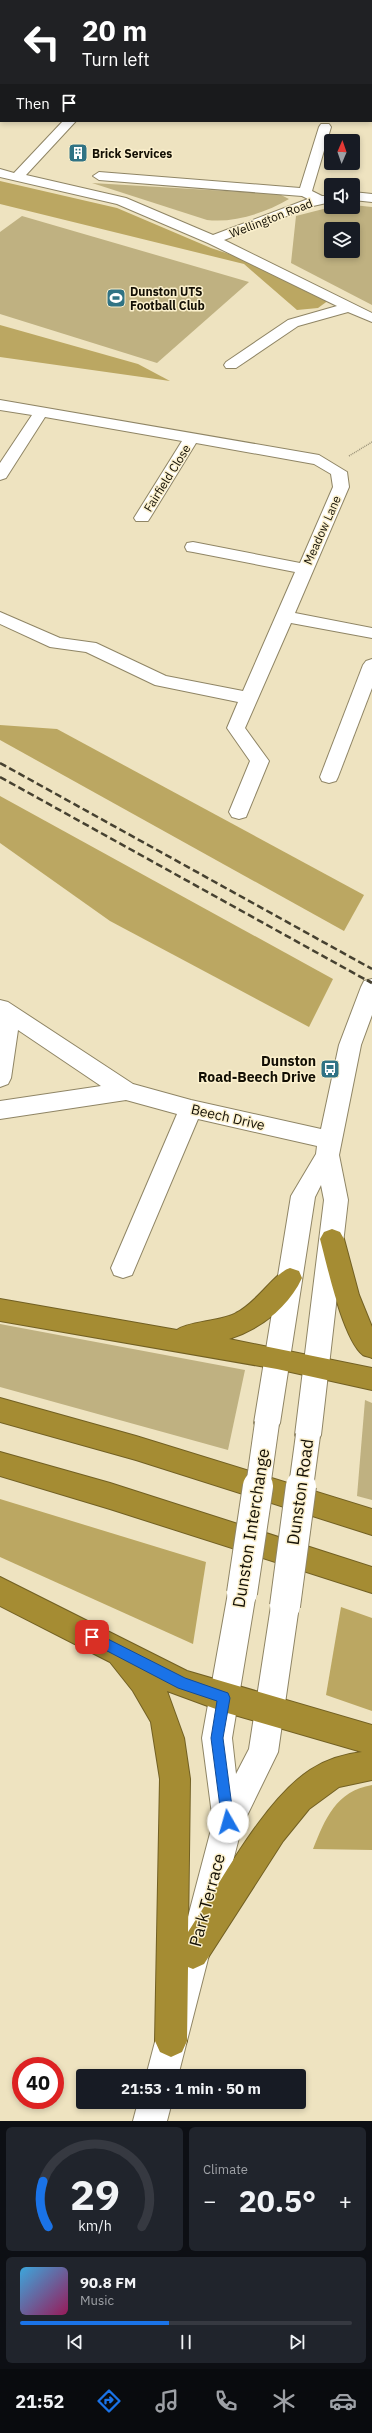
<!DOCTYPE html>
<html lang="en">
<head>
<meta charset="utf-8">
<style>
	:root { --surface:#171b24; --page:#20242c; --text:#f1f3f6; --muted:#9ea1a6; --line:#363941; --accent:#1a73e8 }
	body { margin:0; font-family:"IBM Plex Sans",sans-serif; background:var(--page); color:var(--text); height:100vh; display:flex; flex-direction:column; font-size:15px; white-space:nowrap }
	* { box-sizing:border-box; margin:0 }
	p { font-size:13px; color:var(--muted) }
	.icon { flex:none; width:22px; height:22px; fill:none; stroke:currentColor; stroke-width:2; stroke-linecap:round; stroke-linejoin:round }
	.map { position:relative; height:2121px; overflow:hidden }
	.sheet { display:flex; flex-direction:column; gap:6px; padding:6px; background:#0d0f14; flex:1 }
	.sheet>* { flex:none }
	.guide { position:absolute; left:0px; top:0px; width:372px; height:122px; box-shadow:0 2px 6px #0003; background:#202124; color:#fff; overflow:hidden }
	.needle { width:26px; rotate:2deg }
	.controls { position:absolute; left:324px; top:134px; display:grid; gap:8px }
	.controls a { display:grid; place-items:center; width:36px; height:36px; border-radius:4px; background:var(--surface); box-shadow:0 2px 6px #0003; font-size:20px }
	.speed { position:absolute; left:12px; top:2057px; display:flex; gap:8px; font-size:20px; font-weight:700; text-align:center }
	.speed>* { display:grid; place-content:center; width:52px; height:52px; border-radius:50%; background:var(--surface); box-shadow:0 2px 6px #0003; line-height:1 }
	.speed .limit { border:6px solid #d22; background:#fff; color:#111 }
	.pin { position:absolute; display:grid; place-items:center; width:34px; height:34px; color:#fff; margin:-17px; border-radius:8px; box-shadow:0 2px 6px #0006 }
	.me { position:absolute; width:44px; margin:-22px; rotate:353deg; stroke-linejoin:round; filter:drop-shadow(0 0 3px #0008) }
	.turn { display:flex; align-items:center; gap:14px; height:84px; padding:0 16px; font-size:18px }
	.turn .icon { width:52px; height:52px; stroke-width:2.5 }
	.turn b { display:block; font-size:28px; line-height:34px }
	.then { display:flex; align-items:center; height:38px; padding:0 16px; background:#0003; gap:8px; font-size:15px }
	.big { font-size:30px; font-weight:700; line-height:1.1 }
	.sheet .card { flex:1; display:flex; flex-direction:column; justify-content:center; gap:6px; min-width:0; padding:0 14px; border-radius:6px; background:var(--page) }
	.sheet .dial { align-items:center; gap:0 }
	.dial svg { height:104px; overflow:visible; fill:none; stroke:var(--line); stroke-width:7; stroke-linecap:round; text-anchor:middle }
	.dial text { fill:var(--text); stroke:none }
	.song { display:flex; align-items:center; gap:12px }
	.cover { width:48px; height:48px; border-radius:6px; background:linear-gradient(135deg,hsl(200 70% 55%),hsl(330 70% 35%)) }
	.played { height:4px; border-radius:2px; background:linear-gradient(90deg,var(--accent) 45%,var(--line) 45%) }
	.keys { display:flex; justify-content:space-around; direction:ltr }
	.heat { display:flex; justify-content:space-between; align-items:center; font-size:22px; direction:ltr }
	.sheet .tiles { flex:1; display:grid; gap:6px; grid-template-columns:1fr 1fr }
	.card:last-child { grid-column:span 2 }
	.trip { position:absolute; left:76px; top:2069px; width:230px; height:40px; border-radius:4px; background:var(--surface); box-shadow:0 2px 6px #0003; font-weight:700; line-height:40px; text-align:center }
	.menu { display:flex; height:64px; justify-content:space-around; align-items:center; background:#090b0e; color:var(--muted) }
	.menu .icon { width:28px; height:28px }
	.menu .on { color:var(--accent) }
	.menu b { font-size:18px; color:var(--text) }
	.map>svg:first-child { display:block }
</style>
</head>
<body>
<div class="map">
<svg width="372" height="2121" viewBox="0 0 372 2121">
	<rect width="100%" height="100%" fill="#eee3c0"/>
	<g fill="#bfb181" fill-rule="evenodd">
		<path d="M 92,183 L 279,194 L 289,199 C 265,213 235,223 207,220 Z"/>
		<path d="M 353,205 L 372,207 L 372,305 L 291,263 L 296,216 L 331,207 ZM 331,229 L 353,229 L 353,251 L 331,251 Z"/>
		<polygon points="22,216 249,282 157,363 0,314 0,232"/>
		<polygon points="0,1324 245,1370 228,1450 0,1387"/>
		<polygon points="365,1400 372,1403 372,1500 357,1496"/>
	</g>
	<g fill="#bba762">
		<polygon points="0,181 117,208 211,248 250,261 329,300 318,308 297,310 244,264 0,204"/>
		<polygon points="0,325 138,364 170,381 0,357"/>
		<polygon points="0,725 57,729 364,895 344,931 0,740"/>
		<polygon points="0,796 333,979 309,1027 110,921 0,843"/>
		<polygon points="0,1499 206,1562 193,1644 0,1557"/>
		<polygon points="341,1607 372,1618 372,1711 326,1695"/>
		<path d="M 372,1785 L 372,1850 L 313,1849 C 325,1819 336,1791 372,1785 Z"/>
	</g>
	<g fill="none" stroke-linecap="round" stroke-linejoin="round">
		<g stroke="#8f8565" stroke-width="2">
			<g id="minor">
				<rect x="181" y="0" width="16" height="1"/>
				<rect x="238" y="0" width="10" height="1"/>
				<rect x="348" y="0" width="10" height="1"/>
				<rect x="0" y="54" width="1" height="6"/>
				<polygon points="63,121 76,121 26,175 126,198 213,235 308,199 302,196 99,180 93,176 99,172 300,188 319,127 321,124 329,124 331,127 312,191 322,196 331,196 331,202 313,206 224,240 372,313 372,322 348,312 298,326 236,368 226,368 224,365 226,362 288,320 337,306 208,243 117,204 0,177 0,169 14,173"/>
				<polygon points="353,192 372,194 372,202 353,200"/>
				<polygon points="0,400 319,455 347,472 349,487 295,613 372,628 372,638 291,623 245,728 269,761 246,817 239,819 232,817 229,812 250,761 227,728 238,702 155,685 86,652 50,647 0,624 0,612 60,638 96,643 166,676 243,691 295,572 193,552 187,551 185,547 187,543 193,542 300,563 333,487 331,474 314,464 196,443 150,518 148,521 136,521 134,518 182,441 45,417 6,478 0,480 0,463 32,415 0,410"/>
				<polygon points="372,659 372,688 338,777 336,781 329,783 322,781 320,777 363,665 366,661"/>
				<polygon points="372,979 372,1015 361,1045 339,1155 348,1200 321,1435 317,1443 308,1447 299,1443 295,1435 324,1200 321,1185 315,1197 280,1423 276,1431 267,1435 258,1431 254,1423 291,1196 316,1154 317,1146 198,1119 132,1275 123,1278 114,1275 111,1268 177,1114 126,1100 0,1119 0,1101 101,1086 18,1030 11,1078 8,1084 0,1087 0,1000 8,1002 133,1084 191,1100 321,1129 339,1045 361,987 364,981"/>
				<polygon points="242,1579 252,1583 256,1593 232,1738 236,1774 249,1749 271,1606 275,1596 285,1592 295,1596 299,1606 278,1752 242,1826 178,2076 146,2076 213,1822 202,1738 228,1593 232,1583"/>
				<polygon points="138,2102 172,2102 167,2121 133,2121"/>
			</g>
		</g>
		<g stroke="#726023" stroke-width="2">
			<g id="highway">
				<path d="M 332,1229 L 340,1232 L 344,1239 L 359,1295 L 372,1327 L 372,1358 C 370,1357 365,1356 363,1355 C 343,1339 327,1265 320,1239 L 324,1232 Z"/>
				<path d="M 290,1268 L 299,1271 L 302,1278 C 288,1308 260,1329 229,1339 L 372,1368 L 372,1390 L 277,1369 L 0,1321 L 0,1299 L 177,1330 C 186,1322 222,1321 236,1313 C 258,1302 274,1273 290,1268 Z"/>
				<polygon points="0,1398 136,1436 372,1509 372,1535 136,1460 0,1422"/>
				<polygon points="0,1452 110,1483 372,1567 372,1593 110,1509 0,1476"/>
				<path d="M 0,1577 L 187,1671 L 372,1725 L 372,1780 L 339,1787 L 309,1809 L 283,1841 L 204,1964 L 193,1969 L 188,1967 L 187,2041 L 182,2052 L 171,2057 L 160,2052 L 155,2041 L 160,1779 L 151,1722 L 133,1691 L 110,1662 L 0,1606 ZM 167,1691 L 224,1712 L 362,1752 C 344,1754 325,1760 310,1770 C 263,1801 220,1884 188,1932 L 190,1779 L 184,1738 Z"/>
			</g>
		</g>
		<polyline stroke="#9b9379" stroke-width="1.5" stroke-dasharray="1 1" stroke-linecap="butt" points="349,456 372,442"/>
		<use href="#minor" fill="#fff" fill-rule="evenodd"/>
		<use href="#highway" fill="#a58c33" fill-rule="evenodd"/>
		<g stroke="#464130" stroke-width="2.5" stroke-dasharray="7 3.5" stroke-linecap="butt">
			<polyline points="0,763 372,969"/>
			<polyline points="0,777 368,981"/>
		</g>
		<polyline stroke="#464130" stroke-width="3" stroke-dasharray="8 4.5" stroke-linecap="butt" points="367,980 372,983"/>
		<g stroke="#8f8565" stroke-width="26" stroke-linecap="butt">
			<g id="minor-bridge-far1">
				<polyline points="258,1487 267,1423"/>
				<polyline points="301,1487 308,1435"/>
			</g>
		</g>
		<g stroke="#8f8565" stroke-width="32" stroke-linecap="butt">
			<g id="minor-bridge">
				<polyline points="242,1593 258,1486"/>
				<polyline points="285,1606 301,1486"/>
			</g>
		</g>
		<use href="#minor-bridge-far1" stroke="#fff" stroke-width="24"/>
		<use href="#minor-bridge" stroke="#fff" stroke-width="30"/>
	</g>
	<polygon fill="#1a73e8" stroke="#114b97" points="92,1631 185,1678 228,1693 230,1698 223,1738 234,1822 232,1826 228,1828 223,1826 222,1822 211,1738 217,1701 178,1688 88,1641 87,1637"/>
	<defs>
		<g id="building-square" transform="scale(1)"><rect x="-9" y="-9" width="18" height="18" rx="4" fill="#307384" stroke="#fbf0cd"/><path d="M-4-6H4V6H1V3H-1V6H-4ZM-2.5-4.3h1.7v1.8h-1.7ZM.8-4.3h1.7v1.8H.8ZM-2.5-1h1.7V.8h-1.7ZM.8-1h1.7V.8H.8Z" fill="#fff"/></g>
		<g id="stadium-square" transform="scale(1)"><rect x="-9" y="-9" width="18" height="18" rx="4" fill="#307384" stroke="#fbf0cd"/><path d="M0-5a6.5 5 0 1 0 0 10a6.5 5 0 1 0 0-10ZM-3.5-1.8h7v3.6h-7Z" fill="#fff"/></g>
		<g id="bus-square" transform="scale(1)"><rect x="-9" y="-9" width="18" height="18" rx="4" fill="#307384" stroke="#fbf0cd"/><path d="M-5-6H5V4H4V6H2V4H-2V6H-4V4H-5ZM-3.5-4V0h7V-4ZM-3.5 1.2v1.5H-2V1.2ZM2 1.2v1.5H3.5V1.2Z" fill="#fff"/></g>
	</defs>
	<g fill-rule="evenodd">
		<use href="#building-square" x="78" y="153"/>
		<use href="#stadium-square" x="116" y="298"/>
		<use href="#bus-square" x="330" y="1069"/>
	</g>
	<g text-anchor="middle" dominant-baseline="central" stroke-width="3" stroke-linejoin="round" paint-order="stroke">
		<g font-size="12" font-weight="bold" fill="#130f04" stroke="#fbf0cd" text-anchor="start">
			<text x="92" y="153">Brick Services</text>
			<text x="130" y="291">Dunston UTS<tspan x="130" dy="14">Football Club</tspan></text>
		</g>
		<g font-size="12" fill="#130f04" stroke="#fbf0cd">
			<text transform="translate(271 218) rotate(-21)">Wellington Road</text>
			<text transform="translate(167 478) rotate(-58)">Fairfield Close</text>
			<text transform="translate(322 530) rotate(-66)">Meadow Lane</text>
		</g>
		<g font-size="14" font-weight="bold" fill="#130f04" stroke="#fbf0cd" text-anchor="end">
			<text x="316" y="1061">Dunston<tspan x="316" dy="16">Road-Beech Drive</tspan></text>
		</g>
		<g font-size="14" fill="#130f04" stroke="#fbf0cd">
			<text transform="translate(228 1117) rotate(13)">Beech Drive</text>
		</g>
		<g font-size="17" fill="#130f04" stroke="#fbf0cd">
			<text transform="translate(300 1492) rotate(-82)">Dunston Road</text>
			<text transform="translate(251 1528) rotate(-81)">Dunston Interchange</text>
			<text transform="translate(207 1900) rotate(-75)">Park Terrace</text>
		</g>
	</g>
</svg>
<div class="controls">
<a><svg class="needle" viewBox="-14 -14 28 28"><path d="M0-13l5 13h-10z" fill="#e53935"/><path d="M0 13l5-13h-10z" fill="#9ea1a6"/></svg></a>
<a><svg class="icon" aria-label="sound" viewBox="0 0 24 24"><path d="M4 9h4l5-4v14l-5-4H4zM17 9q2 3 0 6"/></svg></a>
<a><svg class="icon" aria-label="layers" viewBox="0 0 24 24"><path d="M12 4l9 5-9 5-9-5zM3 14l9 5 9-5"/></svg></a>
</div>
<div class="speed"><div class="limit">40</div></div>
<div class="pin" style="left:92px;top:1637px;background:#d93025"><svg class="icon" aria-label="arrive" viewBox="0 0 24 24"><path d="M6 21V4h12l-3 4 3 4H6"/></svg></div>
<svg class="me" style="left:228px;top:1822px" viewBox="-20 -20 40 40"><circle r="19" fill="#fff"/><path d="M0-13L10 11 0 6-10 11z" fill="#1a73e8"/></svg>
<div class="trip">21:53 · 1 min · 50 m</div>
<div class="guide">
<div class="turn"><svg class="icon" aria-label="left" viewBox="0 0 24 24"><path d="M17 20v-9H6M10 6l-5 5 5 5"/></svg><div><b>20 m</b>Turn left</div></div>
<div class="then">Then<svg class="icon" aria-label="arrive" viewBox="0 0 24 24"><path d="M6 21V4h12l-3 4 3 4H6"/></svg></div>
</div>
</div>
<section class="sheet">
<div class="tiles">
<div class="card dial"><svg viewBox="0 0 100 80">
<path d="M14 69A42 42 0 1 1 86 69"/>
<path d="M14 69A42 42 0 0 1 10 34" stroke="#1a73e8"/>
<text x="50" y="56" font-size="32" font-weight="700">29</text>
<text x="50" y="72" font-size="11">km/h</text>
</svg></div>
<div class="card"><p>Climate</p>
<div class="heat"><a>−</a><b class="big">20.5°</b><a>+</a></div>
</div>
<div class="card">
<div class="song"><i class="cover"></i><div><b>90.8 FM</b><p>Music</p></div></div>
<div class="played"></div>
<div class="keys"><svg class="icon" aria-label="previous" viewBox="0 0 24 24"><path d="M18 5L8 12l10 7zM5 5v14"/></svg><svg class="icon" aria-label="pause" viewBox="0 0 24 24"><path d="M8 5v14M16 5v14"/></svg><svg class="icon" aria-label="next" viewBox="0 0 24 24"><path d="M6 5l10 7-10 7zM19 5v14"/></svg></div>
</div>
</div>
</section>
<nav class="menu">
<b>21:52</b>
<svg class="icon on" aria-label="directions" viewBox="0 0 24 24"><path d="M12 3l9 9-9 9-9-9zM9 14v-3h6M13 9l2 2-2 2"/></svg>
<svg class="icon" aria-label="music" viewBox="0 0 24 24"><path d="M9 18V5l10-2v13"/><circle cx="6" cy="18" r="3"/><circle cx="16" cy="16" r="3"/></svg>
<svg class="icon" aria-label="phone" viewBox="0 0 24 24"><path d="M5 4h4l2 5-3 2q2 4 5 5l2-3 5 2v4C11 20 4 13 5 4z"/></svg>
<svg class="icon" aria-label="climate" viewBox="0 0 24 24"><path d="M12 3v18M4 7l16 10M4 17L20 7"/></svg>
<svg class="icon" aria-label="car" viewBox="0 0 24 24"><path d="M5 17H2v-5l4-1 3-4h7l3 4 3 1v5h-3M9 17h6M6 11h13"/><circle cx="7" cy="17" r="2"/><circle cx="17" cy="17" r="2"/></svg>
</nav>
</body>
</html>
